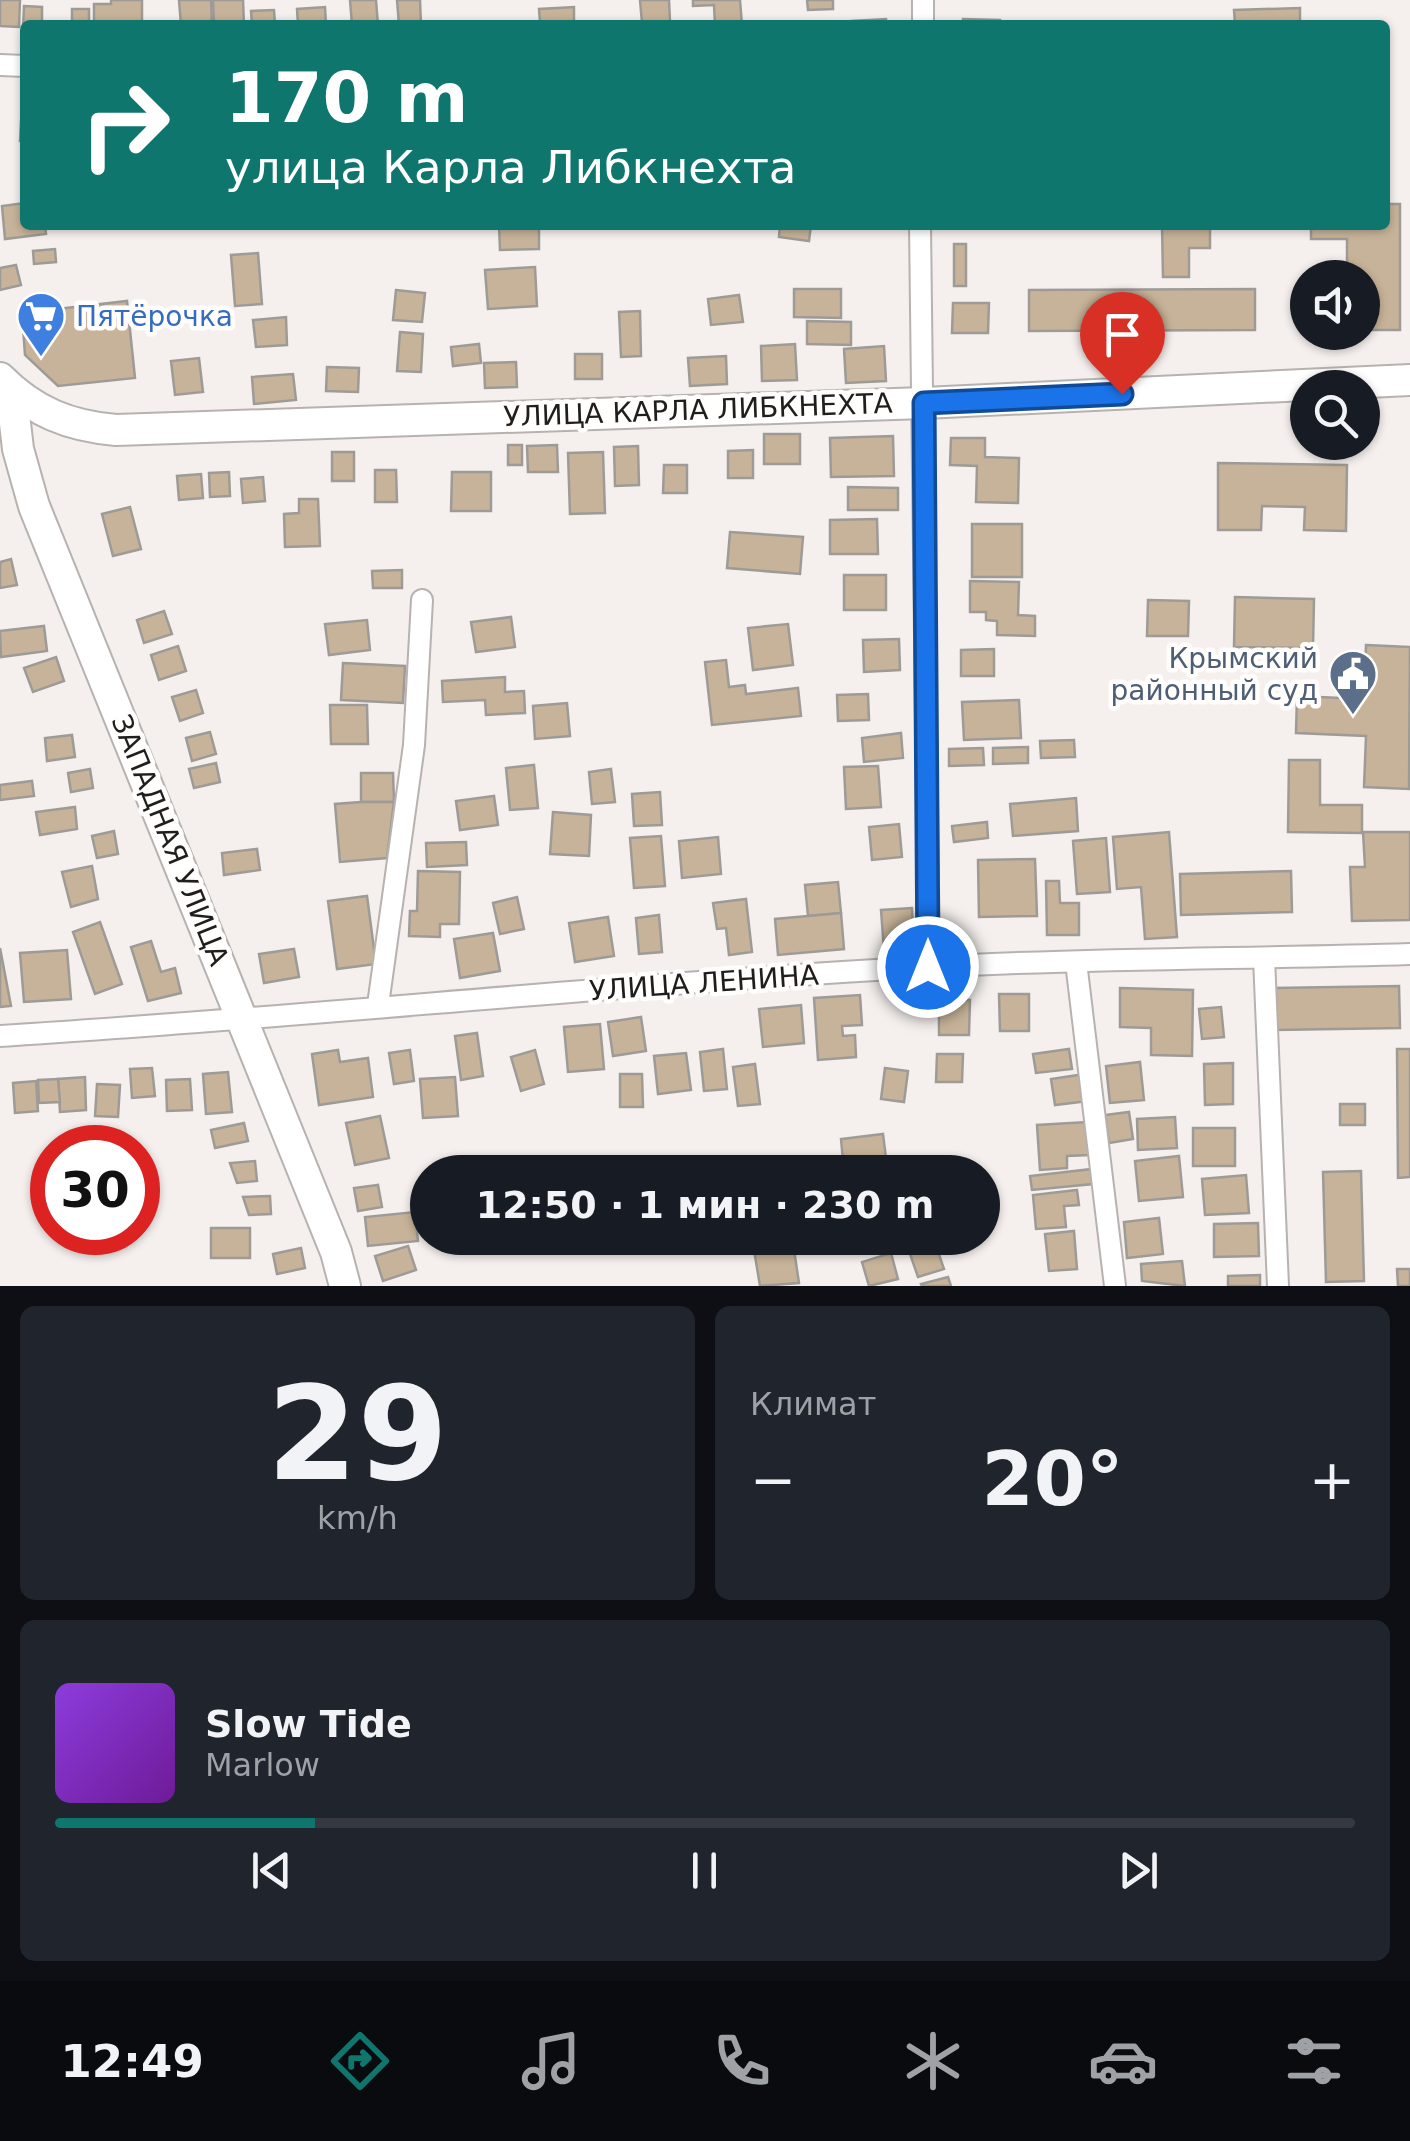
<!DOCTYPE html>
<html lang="ru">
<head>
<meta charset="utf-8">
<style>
	:root { --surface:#171b24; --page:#20242c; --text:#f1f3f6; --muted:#9ea1a6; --line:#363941; --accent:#0f766e }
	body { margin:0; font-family:"DejaVu Sans",sans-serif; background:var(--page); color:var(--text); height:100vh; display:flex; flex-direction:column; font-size:38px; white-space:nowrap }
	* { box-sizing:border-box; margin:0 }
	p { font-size:32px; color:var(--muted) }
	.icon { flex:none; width:55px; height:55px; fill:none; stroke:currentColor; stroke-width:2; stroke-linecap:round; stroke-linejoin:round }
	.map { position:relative; height:1286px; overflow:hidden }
	.drawer { display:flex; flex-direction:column; gap:20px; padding:20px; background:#0d0f14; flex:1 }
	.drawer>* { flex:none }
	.guide { position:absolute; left:20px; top:20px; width:1370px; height:210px; border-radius:10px; box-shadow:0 2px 8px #0004; background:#0f766e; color:#fff; overflow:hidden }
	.fabs { position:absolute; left:1290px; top:260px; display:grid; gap:20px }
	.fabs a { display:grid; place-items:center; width:90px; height:90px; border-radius:50%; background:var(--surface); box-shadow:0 2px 8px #0004; font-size:50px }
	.speed { position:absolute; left:30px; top:1125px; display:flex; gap:20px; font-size:50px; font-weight:700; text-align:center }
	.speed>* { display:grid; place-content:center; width:130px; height:130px; border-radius:50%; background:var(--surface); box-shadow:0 2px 8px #0004; line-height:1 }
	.speed .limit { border:15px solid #d22; background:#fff; color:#111 }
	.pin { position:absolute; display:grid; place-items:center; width:85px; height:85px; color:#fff; margin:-102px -42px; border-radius:50% 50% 50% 0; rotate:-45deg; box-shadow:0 0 10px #0007 }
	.pin .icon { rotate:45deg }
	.me { position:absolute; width:110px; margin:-55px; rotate:0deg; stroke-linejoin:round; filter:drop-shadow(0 0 8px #0008) }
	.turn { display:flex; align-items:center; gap:35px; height:210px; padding:0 40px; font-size:45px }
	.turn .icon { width:130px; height:130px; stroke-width:2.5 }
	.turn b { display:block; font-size:70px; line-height:85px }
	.big { font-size:75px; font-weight:700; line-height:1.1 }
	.drawer .tile { flex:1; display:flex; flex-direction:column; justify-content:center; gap:15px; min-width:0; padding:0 35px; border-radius:15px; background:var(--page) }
	.drawer .dial { align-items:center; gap:0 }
	.dial b { font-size:130px; line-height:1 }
	.song { display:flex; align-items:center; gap:30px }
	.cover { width:120px; height:120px; border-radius:15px; background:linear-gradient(135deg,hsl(270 70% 55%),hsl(280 70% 35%)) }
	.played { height:10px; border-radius:5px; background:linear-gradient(90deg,var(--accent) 20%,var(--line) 20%) }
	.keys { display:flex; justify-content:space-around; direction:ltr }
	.heat { display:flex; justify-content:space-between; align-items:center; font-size:55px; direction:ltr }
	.drawer .tiles { flex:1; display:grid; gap:20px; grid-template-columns:1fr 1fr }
	.tile:last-child { grid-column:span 2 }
	.trip { position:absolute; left:410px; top:1155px; width:590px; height:100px; border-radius:50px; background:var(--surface); box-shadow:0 2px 8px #0004; font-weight:700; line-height:100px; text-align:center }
	.menu { display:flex; height:160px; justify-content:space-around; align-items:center; background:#090b0e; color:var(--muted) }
	.menu .icon { width:70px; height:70px }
	.menu .selected { color:var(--accent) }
	.menu b { font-size:45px; color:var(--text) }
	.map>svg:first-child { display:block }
</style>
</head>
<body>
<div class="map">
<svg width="1410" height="1286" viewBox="0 0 1410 1286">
	<rect width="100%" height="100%" fill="#f5f0ed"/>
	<g fill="#c7b399" stroke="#9e9b97" stroke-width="2.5">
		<polygon points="0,0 20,0 19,27 0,26"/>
		<polygon points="111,0 142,0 142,23 94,25 94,4 111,4"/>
		<polygon points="179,0 211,0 212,25 181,25"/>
		<polygon points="213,0 243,0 244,25 214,25"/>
		<polygon points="350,0 376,0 378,25 352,25"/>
		<polygon points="397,0 420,0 421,25 399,25"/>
		<polygon points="640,0 669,0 670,21 642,23"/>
		<polygon points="693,0 740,0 742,25 715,25 714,5 693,6"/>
		<polygon points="807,0 833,0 833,9 808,10"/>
		<polygon points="24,6 42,7 42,25 25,25 23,30"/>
		<polygon points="325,7 326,25 298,25 297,9"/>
		<polygon points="574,7 574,25 533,25 540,22 539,9"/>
		<polygon points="1300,8 1300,25 1235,25 1234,10"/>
		<rect x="72" y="9" width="17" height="16"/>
		<polygon points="274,10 275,25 252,25 251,11"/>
		<polygon points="886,19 887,25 852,25 852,21"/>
		<polygon points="963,19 1000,20 1000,25 963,25"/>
		<polygon points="22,104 25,104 25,142 20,141"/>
		<polygon points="25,203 25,225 45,225 46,234 5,239 2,206"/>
		<polygon points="1385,204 1400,204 1400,330 1362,330 1362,278 1347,278 1347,239 1311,239 1311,225 1385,225"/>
		<polygon points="499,225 539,225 539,249 500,250"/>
		<polygon points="780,225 811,225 809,241 779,237"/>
		<polygon points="1162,225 1210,225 1210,248 1189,248 1189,277 1163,277"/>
		<rect x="954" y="244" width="12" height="42"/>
		<polygon points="55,249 56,262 34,264 33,251"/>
		<polygon points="258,253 262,304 235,306 231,255"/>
		<polygon points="16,265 21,285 0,290 0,268"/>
		<polygon points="535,267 537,306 488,309 485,270"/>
		<polygon points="794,289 841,289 841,318 794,317"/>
		<polygon points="1255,289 1255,330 1029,331 1029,290"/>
		<polygon points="396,290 425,293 422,322 393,320"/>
		<polygon points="739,295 743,322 711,325 708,299"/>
		<polygon points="127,301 135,378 58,386 25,355 22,313"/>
		<polygon points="953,303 989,303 988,333 952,333"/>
		<polygon points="640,311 641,356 621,357 619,312"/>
		<polygon points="286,317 287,345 256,347 253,320"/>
		<polygon points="807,321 851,322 851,345 807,344"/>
		<polygon points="400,332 423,334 421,372 397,371"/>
		<polygon points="479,344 481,363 453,366 451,347"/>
		<polygon points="795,344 797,380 762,381 761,346"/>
		<polygon points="884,346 886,381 846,383 844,349"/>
		<rect x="575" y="354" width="27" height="25"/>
		<polygon points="726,356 727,384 690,386 688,358"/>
		<polygon points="199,358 203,392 175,395 171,361"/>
		<polygon points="516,362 517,387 485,388 484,363"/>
		<polygon points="327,367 359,368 358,392 326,391"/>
		<polygon points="293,374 296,400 254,404 252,377"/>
		<rect x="764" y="434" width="36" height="30"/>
		<polygon points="893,436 894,476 831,477 830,438"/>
		<polygon points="951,438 985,438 985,457 1019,458 1018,503 976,502 977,466 950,465"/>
		<rect x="508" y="445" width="14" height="20"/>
		<polygon points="557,445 558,472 528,472 527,446"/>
		<polygon points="638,446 639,485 615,486 614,447"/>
		<polygon points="753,450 753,478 728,478 728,451"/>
		<rect x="332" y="452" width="22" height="29"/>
		<polygon points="603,452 605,513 570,514 568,453"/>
		<polygon points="1218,463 1347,465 1346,531 1304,530 1305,507 1262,506 1261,530 1218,530"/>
		<polygon points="664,465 687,465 687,493 663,493"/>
		<polygon points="375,470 396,470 397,502 375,502"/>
		<polygon points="229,472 230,496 210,497 209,473"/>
		<polygon points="452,472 491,472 491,511 451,511"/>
		<polygon points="201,474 203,498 179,500 177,476"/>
		<polygon points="263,477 265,501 243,503 241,479"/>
		<polygon points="848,487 898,488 898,510 848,510"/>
		<polygon points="299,499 318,499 320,546 285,547 284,514 299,513"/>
		<polygon points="130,507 141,549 113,556 102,514"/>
		<polygon points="877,519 878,554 830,554 830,520"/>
		<rect x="972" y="524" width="50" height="53"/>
		<polygon points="730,532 803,537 800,574 727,568"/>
		<polygon points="11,559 17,585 0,588 0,562"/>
		<polygon points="402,570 402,588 373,588 372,571"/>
		<rect x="844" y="575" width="42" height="35"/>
		<polygon points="970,581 1019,582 1018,615 1035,616 1035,636 997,635 997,621 986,620 986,612 970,612"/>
		<polygon points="1235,597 1314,599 1313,648 1234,647"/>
		<polygon points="1148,600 1189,601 1188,636 1147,636"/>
		<polygon points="164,611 172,634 144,643 137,620"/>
		<polygon points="511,617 515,647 476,652 471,622"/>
		<polygon points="367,620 370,650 329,655 325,624"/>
		<polygon points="788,624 793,665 753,670 748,628"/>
		<polygon points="44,626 47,651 1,657 0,631"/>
		<polygon points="899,639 900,670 864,672 863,640"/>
		<polygon points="1366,645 1410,647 1409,789 1364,787 1366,736 1296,733 1297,696 1364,699"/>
		<polygon points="178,646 186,671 159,680 151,655"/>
		<polygon points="994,649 994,676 961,676 961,650"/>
		<polygon points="56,657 64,681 33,692 24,668"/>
		<polygon points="726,660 729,687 745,685 746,694 798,688 801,716 712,725 705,662"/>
		<polygon points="343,663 405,666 403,703 341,700"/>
		<polygon points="505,677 505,692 524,691 525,713 486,715 485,700 443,702 442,681"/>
		<polygon points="196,690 203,713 180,721 172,697"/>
		<polygon points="868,694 869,720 838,721 837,695"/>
		<polygon points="1019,700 1021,738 964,740 962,702"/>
		<polygon points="567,703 570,736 535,739 533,706"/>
		<polygon points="330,705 367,705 368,744 331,744"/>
		<polygon points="210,732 216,754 192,761 186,738"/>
		<polygon points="901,733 903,758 864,762 862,738"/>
		<polygon points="72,735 75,757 47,761 45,738"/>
		<polygon points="1074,740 1075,757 1041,758 1040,741"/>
		<polygon points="1028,747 1028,763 993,764 993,748"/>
		<polygon points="983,748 984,765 949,766 949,749"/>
		<polygon points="1289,760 1320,760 1320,805 1362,805 1362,833 1288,832"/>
		<polygon points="216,763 220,782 194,788 189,769"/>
		<polygon points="534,765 538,808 510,810 506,768"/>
		<polygon points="878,766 881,807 846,809 844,767"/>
		<polygon points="90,769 93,788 71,792 68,773"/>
		<polygon points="611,769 615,802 592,804 589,772"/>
		<polygon points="361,773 393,773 394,802 361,802"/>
		<polygon points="32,781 34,796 0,800 0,785"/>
		<polygon points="660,792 662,825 634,826 632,794"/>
		<polygon points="494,796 498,825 460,830 456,801"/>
		<polygon points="1076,798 1078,831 1013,836 1010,804"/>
		<polygon points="361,802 394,802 387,858 340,862 335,804"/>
		<polygon points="75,807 77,829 40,835 36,812"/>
		<polygon points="553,812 591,815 589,856 550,854"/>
		<polygon points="987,822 988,838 954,842 952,826"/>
		<polygon points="899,824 902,857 872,860 869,827"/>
		<polygon points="114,831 118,854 97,858 92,836"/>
		<polygon points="1169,832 1177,937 1145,939 1141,887 1117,889 1113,837"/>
		<polygon points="1363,832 1410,832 1410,920 1352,921 1350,867 1365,867"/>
		<polygon points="661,836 665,886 634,888 630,838"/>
		<polygon points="718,837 721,874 682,878 679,841"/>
		<polygon points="1106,838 1110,892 1077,894 1073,841"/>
		<polygon points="466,842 467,865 427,867 426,843"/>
		<polygon points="257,849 260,870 224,875 222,853"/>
		<polygon points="1035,859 1037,916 979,917 978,860"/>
		<polygon points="92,866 98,899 71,907 62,872"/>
		<polygon points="418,871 460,872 459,924 440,924 440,937 409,936 410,911 417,911"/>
		<polygon points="1291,871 1292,912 1181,915 1180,874"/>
		<polygon points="1046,881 1059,881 1060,903 1079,903 1079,935 1047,935"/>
		<polygon points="838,882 841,913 808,916 805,885"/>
		<polygon points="367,896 376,964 337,969 328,901"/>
		<polygon points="517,897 524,929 500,934 493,903"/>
		<polygon points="746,899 752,952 729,955 726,928 717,929 713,903"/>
		<polygon points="912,908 914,948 884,950 881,910"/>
		<polygon points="841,913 844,949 778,955 775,919"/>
		<polygon points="659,915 662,952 639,954 636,918"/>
		<polygon points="608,917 614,956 575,962 569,923"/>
		<polygon points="100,922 122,984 95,994 73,932"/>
		<polygon points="493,933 500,971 460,978 454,939"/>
		<polygon points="151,941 161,972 175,968 181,993 148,1001 131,947"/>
		<polygon points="0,948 11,1006 0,1007"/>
		<polygon points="294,949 299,977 264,983 259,954"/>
		<polygon points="67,950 71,999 24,1002 20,953"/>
		<polygon points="1399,986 1400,1028 1275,1030 1274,988"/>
		<polygon points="1120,988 1193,990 1192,1056 1151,1055 1151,1028 1120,1027"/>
		<polygon points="999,994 1029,994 1029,1031 1000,1031"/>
		<polygon points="860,995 862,1025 842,1026 843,1036 855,1035 856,1057 818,1060 814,998"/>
		<polygon points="939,999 970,1000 969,1035 939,1035"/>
		<polygon points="801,1005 804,1043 763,1047 759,1009"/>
		<polygon points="1221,1007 1224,1037 1202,1039 1199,1009"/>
		<polygon points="641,1017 646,1051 613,1056 608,1022"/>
		<polygon points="600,1024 604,1069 568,1072 564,1027"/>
		<polygon points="477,1033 483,1076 461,1080 455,1036"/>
		<polygon points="723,1049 727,1089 704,1091 700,1052"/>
		<polygon points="1069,1049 1072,1069 1036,1073 1033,1054"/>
		<polygon points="1397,1049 1410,1049 1410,1177 1398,1178"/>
		<polygon points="338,1050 340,1062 368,1058 373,1097 319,1105 312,1054"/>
		<polygon points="410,1050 414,1081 394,1084 389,1053"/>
		<polygon points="535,1050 544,1084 521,1091 511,1057"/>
		<polygon points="686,1053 691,1090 658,1094 654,1056"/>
		<polygon points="937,1054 963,1054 962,1082 936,1082"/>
		<polygon points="1140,1062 1144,1100 1110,1103 1106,1066"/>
		<polygon points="1233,1063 1233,1104 1205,1105 1204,1064"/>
		<polygon points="755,1064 760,1104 738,1106 733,1067"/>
		<polygon points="152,1068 155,1096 132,1098 130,1069"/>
		<polygon points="885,1068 908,1071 904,1102 881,1099"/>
		<polygon points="228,1072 232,1112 206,1114 203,1074"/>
		<polygon points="620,1074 642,1074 643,1107 620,1107"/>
		<polygon points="1085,1074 1089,1101 1055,1105 1051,1079"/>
		<polygon points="85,1077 86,1110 60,1112 58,1079"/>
		<polygon points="455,1077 458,1116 423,1118 420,1079"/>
		<polygon points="58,1079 60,1102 39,1103 38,1080"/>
		<polygon points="190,1079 192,1110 167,1111 166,1080"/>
		<polygon points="36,1081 38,1111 15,1113 13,1083"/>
		<polygon points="97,1084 120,1085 118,1117 95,1116"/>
		<rect x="1340" y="1104" width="25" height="21"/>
		<polygon points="1129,1112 1133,1139 1109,1143 1105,1115"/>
		<polygon points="380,1116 389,1158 355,1165 346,1123"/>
		<polygon points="1175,1117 1177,1148 1138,1150 1137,1119"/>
		<polygon points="1087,1122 1089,1155 1067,1156 1067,1168 1040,1170 1037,1125"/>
		<polygon points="244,1123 248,1141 215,1148 211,1130"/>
		<rect x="1193" y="1128" width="42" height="38"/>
		<polygon points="883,1134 887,1166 844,1171 841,1139"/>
		<polygon points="1179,1156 1183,1197 1139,1201 1135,1161"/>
		<polygon points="255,1161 257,1181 237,1183 230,1163"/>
		<polygon points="1092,1169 1093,1184 1032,1190 1030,1176"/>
		<polygon points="1361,1171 1364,1281 1326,1282 1323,1172"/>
		<polygon points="1246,1175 1249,1213 1205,1215 1202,1179"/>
		<polygon points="378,1185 382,1207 358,1211 354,1188"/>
		<polygon points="1077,1190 1079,1205 1064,1206 1066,1227 1036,1229 1033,1195"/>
		<polygon points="270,1196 271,1214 249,1215 243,1197"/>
		<polygon points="415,1212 418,1241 368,1246 365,1217"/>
		<polygon points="1159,1218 1163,1254 1127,1258 1124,1222"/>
		<polygon points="1258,1223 1259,1256 1214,1257 1214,1224"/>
		<rect x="211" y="1228" width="39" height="30"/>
		<polygon points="1074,1231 1077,1269 1049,1271 1045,1234"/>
		<polygon points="793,1243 799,1283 760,1286 754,1250"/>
		<polygon points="935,1243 944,1269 918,1277 909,1251"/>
		<polygon points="408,1246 416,1270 383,1281 375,1256"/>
		<polygon points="301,1248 305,1268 277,1274 273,1254"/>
		<polygon points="891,1253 898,1279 869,1286 862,1262"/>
		<polygon points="1182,1261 1185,1286 1142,1281 1141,1264"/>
		<polygon points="1397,1269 1410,1269 1410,1286 1398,1286"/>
		<polygon points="1260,1275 1260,1286 1228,1286 1228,1276"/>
		<polygon points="948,1277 951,1286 922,1286 921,1284"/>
	</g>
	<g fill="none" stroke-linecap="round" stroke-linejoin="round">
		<g stroke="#b7b2af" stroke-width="24">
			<g id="minor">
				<polyline points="923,0 923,25"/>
				<polyline points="0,65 25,66"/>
				<polyline points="920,225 929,967"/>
				<polyline points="1264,958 1278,1286"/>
				<polyline points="1076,962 1115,1286"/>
				<polyline points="378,1005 414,745 422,600"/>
				<path d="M 0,1036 C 309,1017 617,984 927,967 C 1087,958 1249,959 1410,954"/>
			</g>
		</g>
		<g stroke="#b7b2af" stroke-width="34">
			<g id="secondary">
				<path d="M 0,378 C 34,412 69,426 116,430 L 924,403 L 1410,380"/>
				<polyline points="11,389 18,449 34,506 336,1252 345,1286"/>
			</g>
		</g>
		<use href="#minor" stroke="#fff" stroke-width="20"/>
		<use href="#secondary" stroke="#fff" stroke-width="30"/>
	</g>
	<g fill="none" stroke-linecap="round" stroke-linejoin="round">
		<g stroke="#114b97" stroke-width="25">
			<polyline id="route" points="928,967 924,403 1122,394"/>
		</g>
		<use href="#route" stroke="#1a73e8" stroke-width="18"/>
	</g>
	<defs>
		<g id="supermarket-pin" transform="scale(2.5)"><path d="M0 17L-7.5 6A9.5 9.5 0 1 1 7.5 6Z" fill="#3f7fe0" stroke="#fffefd"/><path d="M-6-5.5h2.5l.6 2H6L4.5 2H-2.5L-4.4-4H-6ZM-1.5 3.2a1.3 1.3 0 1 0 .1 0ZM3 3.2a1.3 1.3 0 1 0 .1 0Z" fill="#fff"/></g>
		<g id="civic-pin" transform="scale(2.5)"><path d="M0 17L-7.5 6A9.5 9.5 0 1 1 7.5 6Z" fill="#5c6f8a" stroke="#fffefd"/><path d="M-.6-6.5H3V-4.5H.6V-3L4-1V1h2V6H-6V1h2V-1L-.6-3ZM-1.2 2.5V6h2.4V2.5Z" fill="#fff"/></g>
	</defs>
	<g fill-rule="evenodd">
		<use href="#supermarket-pin" x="41" y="316"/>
		<use href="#civic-pin" x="1353" y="674"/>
	</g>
	<g text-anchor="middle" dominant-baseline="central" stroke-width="9" stroke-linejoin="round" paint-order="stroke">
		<g font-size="28" fill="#366cbe" stroke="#fffefd" text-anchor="start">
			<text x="76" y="316">Пятёрочка</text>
		</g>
		<g font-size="28" fill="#201e1d" stroke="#fffefd">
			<text transform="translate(698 410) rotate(-2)">УЛИЦА КАРЛА ЛИБКНЕХТА</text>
			<text transform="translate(170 840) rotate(68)">ЗАПАДНАЯ УЛИЦА</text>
			<text transform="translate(704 983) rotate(-4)">УЛИЦА ЛЕНИНА</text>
		</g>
		<g font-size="28" fill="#4e5e75" stroke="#fffefd" text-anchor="end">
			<text x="1318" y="658">Крымский<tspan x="1318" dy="32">районный суд</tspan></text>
		</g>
	</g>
</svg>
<div class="fabs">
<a><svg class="icon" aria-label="sound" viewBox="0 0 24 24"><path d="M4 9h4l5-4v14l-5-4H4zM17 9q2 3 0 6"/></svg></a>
<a><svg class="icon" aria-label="search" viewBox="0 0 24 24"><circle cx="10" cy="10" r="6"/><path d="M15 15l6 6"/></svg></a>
</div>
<div class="speed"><div class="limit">30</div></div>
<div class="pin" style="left:1122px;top:394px;background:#d93025"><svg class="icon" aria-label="arrive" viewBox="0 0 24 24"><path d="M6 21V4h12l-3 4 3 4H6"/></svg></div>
<svg class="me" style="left:928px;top:967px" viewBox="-20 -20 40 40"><circle r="17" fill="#1a73e8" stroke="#fff" stroke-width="3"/><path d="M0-11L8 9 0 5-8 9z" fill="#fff"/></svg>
<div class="trip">12:50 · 1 мин · 230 m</div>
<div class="guide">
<div class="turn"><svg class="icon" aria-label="right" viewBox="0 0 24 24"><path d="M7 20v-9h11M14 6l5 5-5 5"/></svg><div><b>170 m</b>улица Карла Либкнехта</div></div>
</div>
</div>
<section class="drawer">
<div class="tiles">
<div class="tile dial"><b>29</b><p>km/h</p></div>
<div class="tile"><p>Климат</p>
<div class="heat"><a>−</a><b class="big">20°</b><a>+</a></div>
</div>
<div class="tile">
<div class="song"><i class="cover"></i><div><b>Slow Tide</b><p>Marlow</p></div></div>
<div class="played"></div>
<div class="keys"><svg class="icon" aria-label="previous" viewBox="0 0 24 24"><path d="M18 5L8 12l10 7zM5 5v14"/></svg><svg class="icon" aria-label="pause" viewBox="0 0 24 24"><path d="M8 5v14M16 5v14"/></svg><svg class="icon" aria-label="next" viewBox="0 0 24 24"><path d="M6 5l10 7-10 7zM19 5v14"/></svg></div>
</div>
</div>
</section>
<nav class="menu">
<b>12:49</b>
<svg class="icon selected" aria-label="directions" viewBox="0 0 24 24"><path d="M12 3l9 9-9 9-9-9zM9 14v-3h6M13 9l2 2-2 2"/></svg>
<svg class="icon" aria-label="music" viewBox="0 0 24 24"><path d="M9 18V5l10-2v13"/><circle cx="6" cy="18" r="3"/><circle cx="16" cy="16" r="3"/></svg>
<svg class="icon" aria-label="phone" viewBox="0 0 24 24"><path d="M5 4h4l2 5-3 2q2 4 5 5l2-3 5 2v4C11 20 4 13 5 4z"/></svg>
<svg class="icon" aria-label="climate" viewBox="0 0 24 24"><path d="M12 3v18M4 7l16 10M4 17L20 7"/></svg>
<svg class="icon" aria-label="car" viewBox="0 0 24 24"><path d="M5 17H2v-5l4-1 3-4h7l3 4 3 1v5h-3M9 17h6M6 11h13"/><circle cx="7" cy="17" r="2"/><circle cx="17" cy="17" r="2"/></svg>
<svg class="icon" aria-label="filters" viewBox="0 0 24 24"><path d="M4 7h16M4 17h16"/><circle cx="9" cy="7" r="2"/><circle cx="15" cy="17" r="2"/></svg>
</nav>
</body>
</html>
